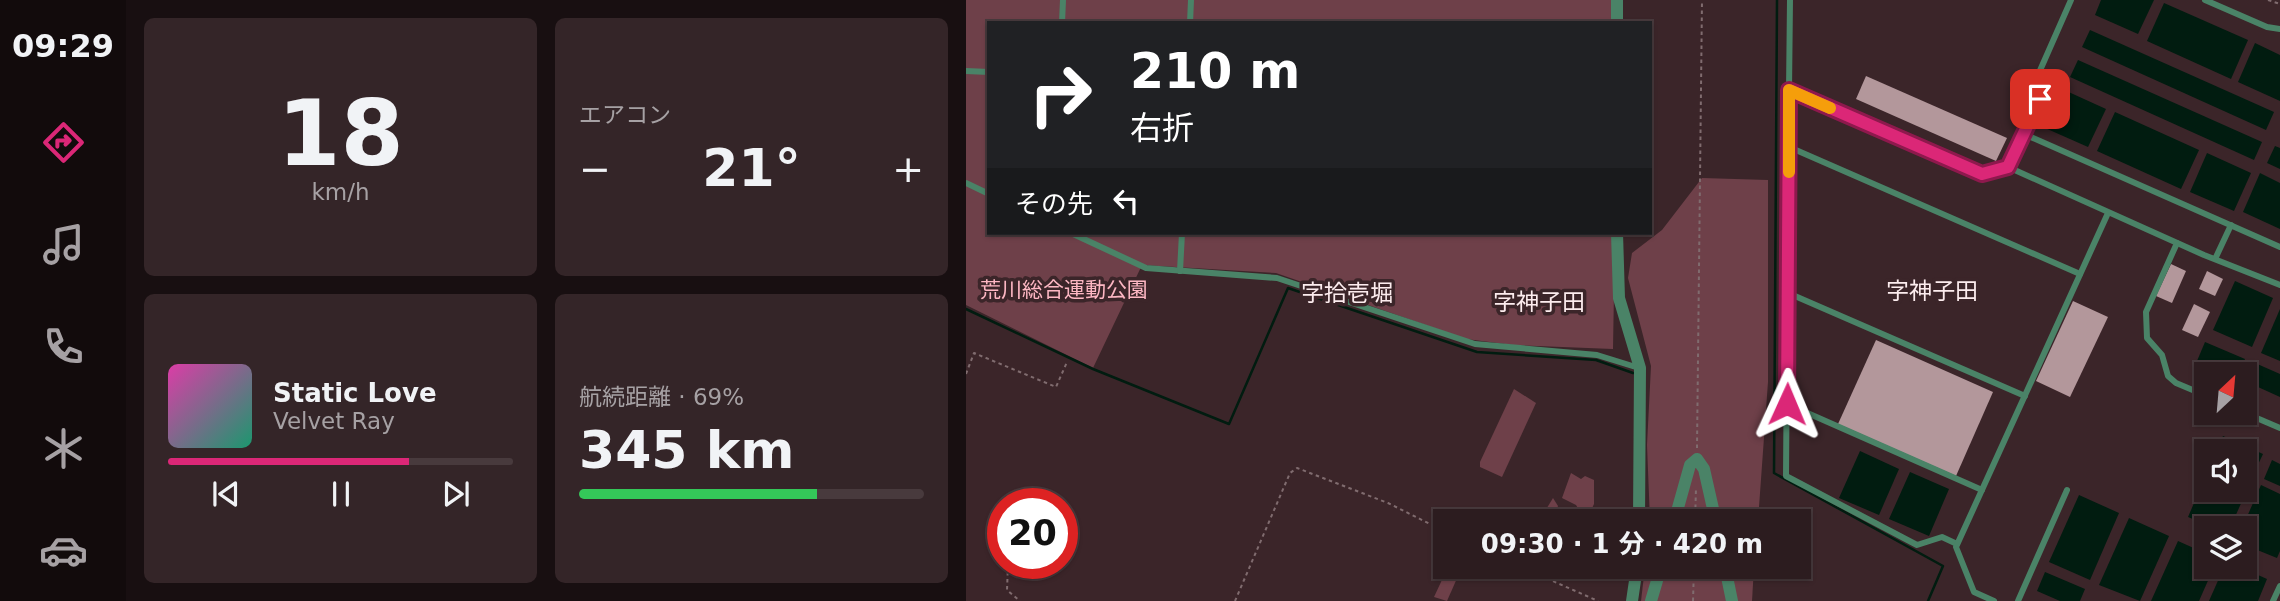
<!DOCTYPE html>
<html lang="ja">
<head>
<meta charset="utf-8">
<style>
	:root { --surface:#2c1c1f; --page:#342528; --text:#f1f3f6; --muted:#a6a1a4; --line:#483a3d; --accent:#db2777 }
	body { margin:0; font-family:"DejaVu Sans","Noto Sans JP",sans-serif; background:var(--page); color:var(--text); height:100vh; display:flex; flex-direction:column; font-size:26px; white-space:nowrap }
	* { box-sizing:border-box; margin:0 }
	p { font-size:23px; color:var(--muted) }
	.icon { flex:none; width:38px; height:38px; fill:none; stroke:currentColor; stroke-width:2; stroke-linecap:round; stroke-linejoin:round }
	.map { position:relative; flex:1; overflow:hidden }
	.panel { display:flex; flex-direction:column; gap:18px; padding:18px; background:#180f11; width:840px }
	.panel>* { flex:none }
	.hud { position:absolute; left:21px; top:21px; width:665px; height:214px; border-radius:0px; box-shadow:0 2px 5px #0004,0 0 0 2px var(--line); background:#202124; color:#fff; overflow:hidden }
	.needle { width:46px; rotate:26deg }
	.tools { position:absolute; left:1228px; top:362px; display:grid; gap:14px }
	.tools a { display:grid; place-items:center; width:63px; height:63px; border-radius:0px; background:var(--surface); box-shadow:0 2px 5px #0004,0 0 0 2px var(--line); font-size:35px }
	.speed { position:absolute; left:21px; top:488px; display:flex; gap:14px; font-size:35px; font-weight:700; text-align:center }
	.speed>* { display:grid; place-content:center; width:91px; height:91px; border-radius:50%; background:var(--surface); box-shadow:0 2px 5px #0004,0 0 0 2px var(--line); line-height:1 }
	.speed .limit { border:10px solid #d22; background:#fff; color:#111 }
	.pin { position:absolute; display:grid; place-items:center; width:60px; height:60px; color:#fff; margin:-30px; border-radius:14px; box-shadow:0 4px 10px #0006 }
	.me { position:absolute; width:77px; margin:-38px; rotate:1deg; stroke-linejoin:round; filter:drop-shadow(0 0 5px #0008) }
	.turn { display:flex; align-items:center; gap:24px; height:147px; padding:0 28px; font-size:32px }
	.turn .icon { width:91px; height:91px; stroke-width:2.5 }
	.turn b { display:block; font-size:49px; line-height:60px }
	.then { display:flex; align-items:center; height:66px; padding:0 28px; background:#0003; gap:14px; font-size:26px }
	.big { font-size:52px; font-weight:700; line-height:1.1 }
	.panel .card { flex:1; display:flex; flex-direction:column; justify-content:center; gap:10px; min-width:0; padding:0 24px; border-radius:10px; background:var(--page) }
	.panel .dial { align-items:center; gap:0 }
	.dial b { font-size:91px; line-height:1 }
	.song { display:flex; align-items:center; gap:21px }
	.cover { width:84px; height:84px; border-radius:10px; background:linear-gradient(135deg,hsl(320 70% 55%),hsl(160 70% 35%)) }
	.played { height:7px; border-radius:4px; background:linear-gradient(90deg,var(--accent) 70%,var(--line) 70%) }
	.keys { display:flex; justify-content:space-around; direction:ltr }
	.heat { display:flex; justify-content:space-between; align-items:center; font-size:38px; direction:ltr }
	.charge { height:10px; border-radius:5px; background:linear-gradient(90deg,#34c759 69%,var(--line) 0) }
	.panel .tiles { flex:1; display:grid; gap:18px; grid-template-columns:repeat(2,1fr) }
	.trip { position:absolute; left:467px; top:509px; width:378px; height:70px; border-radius:0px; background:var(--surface); box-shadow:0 2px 5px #0004,0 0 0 2px var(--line); font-weight:700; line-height:70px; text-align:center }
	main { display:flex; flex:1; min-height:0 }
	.tab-bar { display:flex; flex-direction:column; width:126px; justify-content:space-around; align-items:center; background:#120b0c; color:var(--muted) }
	.tab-bar .icon { width:49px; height:49px }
	.tab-bar .current { color:var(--accent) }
	.tab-bar b { font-size:32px; color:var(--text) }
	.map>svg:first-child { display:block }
</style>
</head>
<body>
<main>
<nav class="tab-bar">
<b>09:29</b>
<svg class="icon current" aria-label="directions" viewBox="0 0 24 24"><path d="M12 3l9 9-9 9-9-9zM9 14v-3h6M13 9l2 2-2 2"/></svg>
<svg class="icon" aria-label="music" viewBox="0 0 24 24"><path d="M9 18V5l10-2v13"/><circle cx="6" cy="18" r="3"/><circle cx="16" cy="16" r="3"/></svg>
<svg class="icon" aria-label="phone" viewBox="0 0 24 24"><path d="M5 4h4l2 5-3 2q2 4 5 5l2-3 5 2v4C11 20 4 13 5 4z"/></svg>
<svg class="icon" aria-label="climate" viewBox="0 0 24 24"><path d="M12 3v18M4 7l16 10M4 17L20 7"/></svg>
<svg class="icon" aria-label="car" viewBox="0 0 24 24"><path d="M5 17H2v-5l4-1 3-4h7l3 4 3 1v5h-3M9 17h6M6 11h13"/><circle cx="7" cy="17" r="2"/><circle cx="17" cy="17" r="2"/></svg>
</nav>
<section class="panel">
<div class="tiles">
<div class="card dial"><b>18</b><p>km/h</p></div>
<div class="card"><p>エアコン</p>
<div class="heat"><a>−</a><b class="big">21°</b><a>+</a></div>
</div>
<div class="card">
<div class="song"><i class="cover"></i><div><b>Static Love</b><p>Velvet Ray</p></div></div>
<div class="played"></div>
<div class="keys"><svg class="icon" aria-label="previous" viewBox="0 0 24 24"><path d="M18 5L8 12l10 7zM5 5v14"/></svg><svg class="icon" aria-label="pause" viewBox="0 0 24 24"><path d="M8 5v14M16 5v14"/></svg><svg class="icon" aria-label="next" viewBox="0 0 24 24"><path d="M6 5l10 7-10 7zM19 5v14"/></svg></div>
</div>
<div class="card"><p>航続距離 · 69%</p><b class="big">345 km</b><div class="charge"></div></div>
</div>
</section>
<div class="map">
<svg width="1314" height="601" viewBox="0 0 1314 601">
	<rect width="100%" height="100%" fill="#3b2529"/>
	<g fill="#6e4049">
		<polygon points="0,0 654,0 653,23 23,23 23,233 649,233 647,349 547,345 500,339 310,273 176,265 127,368 0,305"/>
		<polygon points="736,178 802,180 802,382 792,521 684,521 681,445 685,366 662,278 666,253 696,230"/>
		<polygon points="548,389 570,403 536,477 514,467 514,462"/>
		<polygon points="605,473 615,479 619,476 628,480 628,504 620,521 610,505 596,498"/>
		<polygon points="587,498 592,506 586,521 573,521"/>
		<polygon points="482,567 496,567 481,601 468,597"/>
		<polygon points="679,567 788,567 786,601 675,601"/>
	</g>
	<g fill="#011c10">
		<polygon points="1135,0 1188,0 1172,34 1129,15"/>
		<polygon points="1198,3 1282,40 1265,79 1181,41"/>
		<polygon points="1124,30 1308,112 1300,130 1116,47"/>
		<polygon points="1289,43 1314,55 1314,101 1272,82"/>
		<polygon points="1112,60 1296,142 1288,160 1104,77"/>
		<polygon points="1096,89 1140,109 1122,147 1079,128"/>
		<polygon points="1149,112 1233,150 1215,189 1131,151"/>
		<polygon points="1309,146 1314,148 1314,169 1301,163"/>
		<polygon points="1241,153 1285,173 1268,211 1224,192"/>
		<polygon points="1294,173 1314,183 1314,229 1277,212"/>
		<polygon points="1269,281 1307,298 1286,347 1247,330"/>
		<polygon points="1314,309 1314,361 1295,353"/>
		<polygon points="1239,342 1279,359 1272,374 1263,374 1231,361"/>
		<polygon points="1289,363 1314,374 1314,397 1281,382"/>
		<polygon points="1257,436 1297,454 1288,473 1279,469 1279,452 1251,451"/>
		<polygon points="894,451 933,469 913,515 873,498"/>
		<polygon points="1306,460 1314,464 1314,486 1298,479"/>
		<polygon points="944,472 983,489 963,536 923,519"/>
		<polygon points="1241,473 1241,490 1279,490 1279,476 1286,479 1264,528 1248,528 1222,517"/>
		<polygon points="1295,485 1314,494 1314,551 1311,558 1279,545 1279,528 1276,528"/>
		<polygon points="1113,495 1153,513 1124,580 1083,562"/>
		<polygon points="1163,518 1203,536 1174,601 1133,585"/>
		<polygon points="1212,541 1241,554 1241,567 1248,567 1233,601 1185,601"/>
		<polygon points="1258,567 1274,567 1301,579 1292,601 1243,601"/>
		<polygon points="1079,572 1119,589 1114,601 1094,601 1071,591"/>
	</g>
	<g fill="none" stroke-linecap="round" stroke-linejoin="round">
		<g stroke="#011c10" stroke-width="2.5">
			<polyline points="811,0 808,473 977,566 962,601"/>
			<polyline points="0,309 127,369 263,424 322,288 511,352 630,360 667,373"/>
		</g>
	</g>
	<g fill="#b3979b">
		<polygon points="900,76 1041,138 1030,161 890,99"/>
		<polygon points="1205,264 1220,271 1206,303 1190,296"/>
		<polygon points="1241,271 1257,279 1249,296 1233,289"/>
		<polygon points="1107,301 1142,317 1104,397 1070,381"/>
		<polygon points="1228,304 1244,312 1232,337 1216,330"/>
		<polygon points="910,340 1027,392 990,476 872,424"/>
	</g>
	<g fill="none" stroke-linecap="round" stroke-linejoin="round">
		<g stroke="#806c6f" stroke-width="2" stroke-dasharray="3.5 3.5" stroke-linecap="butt">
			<polyline points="1302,0 1314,4"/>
			<polyline points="0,374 8,353 90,387 101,362"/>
			<polyline points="731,448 736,0"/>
			<polyline points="729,522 730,488"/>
			<polyline points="42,565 41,590 54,601"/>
			<polyline points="555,567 632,601"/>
			<polyline points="269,601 324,473 331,468 422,503 480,532"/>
			<polyline points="727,601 728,567"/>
		</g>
		<g stroke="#4a8367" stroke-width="6">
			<polyline points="824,0 823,91 1016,175 1042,167 1238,255 1314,285"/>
			<polyline points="1239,0 1301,27 1314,29"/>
			<polyline points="96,23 97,0"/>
			<polyline points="224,23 225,0"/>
			<polyline points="0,71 23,72"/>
			<polyline points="823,91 820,476 951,545 976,537 991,544"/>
			<polyline points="1058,134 1074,99 1072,75 1105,0"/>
			<polyline points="823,147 1114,274"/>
			<polyline points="1042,167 1058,134 1314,247"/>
			<polyline points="0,183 23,194"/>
			<polyline points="105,233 180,268 311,278 509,344 631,355 673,368"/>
			<polyline points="1211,243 1180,312 1181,338 1196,355 1202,376 1210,383 1241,396"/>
			<polyline points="1250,257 1265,225"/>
			<polyline points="214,271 216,233"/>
			<polyline points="822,293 1059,396"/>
			<polyline points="821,404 1016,490"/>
			<polyline points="1279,413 1314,428"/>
			<polyline points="1028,601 1008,592 990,547 1142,213"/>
			<polyline points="1052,601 1101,490"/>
			<polyline points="1307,601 1314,586"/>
		</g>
		<g stroke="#4a8367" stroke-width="12">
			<polyline points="651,0 651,23"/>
			<polyline points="651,233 653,298 674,368 673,522"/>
			<polyline points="708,522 724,465 731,459 738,469 750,522"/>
			<polyline points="759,567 766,601"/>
			<polyline points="666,601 671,567"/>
			<polyline points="685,601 695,567"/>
		</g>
	</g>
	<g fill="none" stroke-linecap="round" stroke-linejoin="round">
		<g stroke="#8e194d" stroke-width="18">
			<polyline id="route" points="821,404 823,90 1016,174 1042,167 1074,99"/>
		</g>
		<use href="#route" stroke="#db2777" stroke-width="12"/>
		<polyline stroke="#f59e0b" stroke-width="12" points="823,172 823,90 864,108"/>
	</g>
	<g text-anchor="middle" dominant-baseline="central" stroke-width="7" stroke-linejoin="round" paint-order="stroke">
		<g font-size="21" fill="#fdb7c3" stroke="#3b2529">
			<text x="98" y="290">荒川総合運動公園</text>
		</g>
		<g font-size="23" fill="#fcecee" stroke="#3b2529">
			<text x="966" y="291">字神子田</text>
			<text x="381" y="293">字拾壱堀</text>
			<text x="573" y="302">字神子田</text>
		</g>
	</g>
</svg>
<div class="tools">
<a><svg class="needle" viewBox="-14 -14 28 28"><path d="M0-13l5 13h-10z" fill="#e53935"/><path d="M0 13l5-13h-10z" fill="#a6a1a4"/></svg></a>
<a><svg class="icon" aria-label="sound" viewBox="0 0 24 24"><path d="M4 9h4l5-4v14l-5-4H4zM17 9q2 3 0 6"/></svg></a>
<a><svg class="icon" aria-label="layers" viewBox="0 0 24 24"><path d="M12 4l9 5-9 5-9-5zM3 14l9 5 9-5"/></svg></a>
</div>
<div class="speed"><div class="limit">20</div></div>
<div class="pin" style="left:1074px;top:99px;background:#d93025"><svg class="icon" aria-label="arrive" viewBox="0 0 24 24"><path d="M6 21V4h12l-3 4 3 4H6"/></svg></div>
<svg class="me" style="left:821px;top:404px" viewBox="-20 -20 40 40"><path d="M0-17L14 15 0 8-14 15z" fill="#db2777" stroke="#fff" stroke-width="4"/></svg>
<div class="trip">09:30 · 1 分 · 420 m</div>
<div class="hud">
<div class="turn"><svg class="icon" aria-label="right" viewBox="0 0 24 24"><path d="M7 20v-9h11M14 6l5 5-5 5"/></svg><div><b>210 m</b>右折</div></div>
<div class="then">その先<svg class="icon" aria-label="left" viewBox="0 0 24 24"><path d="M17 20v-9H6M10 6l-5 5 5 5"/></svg></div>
</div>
</div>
</main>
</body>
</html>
